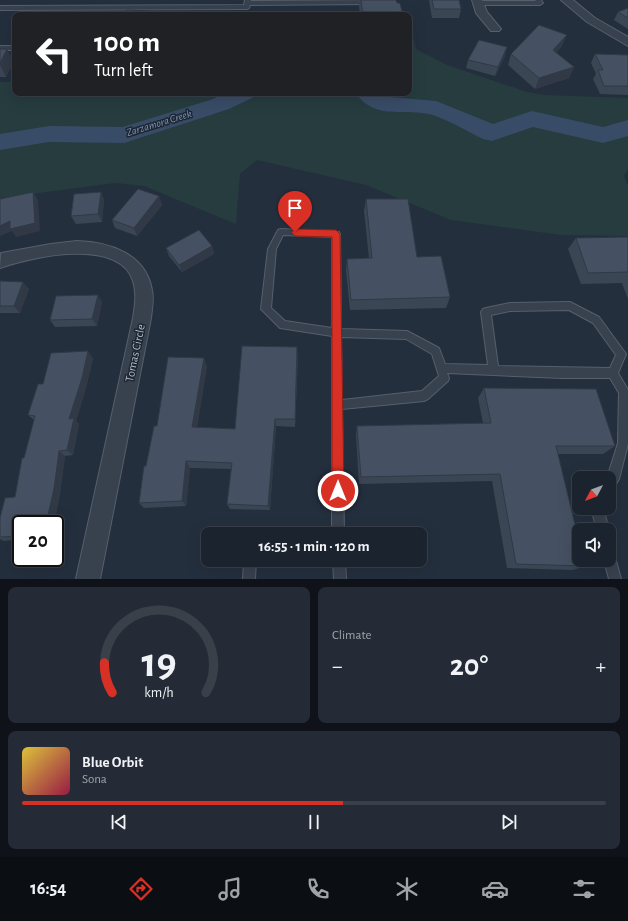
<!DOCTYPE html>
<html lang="en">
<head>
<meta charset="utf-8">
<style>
	:root { --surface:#1b232e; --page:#242b36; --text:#f1f3f6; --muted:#a0a4aa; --line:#39404a; --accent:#d93025 }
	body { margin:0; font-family:"Alegreya Sans",sans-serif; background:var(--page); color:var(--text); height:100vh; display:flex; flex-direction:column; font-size:15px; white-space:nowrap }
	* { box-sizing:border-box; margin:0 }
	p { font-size:13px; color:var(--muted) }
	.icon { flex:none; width:22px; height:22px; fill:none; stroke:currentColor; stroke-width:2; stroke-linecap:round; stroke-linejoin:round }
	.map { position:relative; height:579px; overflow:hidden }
	.details { display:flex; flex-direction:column; gap:8px; padding:8px; background:#0f1319; flex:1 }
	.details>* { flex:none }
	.top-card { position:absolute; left:12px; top:12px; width:400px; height:84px; border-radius:8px; box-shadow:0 4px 16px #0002,0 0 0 1px var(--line); background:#202124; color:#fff; overflow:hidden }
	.needle { width:26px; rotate:229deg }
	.fabs { position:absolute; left:572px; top:471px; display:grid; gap:8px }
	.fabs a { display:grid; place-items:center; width:44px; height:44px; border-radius:8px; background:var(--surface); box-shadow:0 4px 16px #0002,0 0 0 1px var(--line); font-size:20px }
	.speed { position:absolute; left:12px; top:515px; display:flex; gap:8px; font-size:20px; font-weight:700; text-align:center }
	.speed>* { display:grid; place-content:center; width:52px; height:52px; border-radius:50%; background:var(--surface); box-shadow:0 4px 16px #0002,0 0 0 1px var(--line); line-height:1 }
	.speed .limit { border:2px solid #111; border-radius:6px; background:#fff; color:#111 }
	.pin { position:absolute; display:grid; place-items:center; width:34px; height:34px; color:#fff; margin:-41px -17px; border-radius:50% 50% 50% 0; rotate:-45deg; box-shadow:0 0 4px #0007 }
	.pin .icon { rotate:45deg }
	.me { position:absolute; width:44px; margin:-22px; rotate:0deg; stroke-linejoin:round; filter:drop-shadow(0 0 3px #0008) }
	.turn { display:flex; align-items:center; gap:14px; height:84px; padding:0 16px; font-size:18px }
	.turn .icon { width:52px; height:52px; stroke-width:2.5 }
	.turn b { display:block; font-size:28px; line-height:34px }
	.big { font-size:30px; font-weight:700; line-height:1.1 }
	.details .widget { flex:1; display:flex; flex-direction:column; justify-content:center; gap:6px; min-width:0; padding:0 14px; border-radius:8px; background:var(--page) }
	.details .dial { align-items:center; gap:0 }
	.dial svg { height:104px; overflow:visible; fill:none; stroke:var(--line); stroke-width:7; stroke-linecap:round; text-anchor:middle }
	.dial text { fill:var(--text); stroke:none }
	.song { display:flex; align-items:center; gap:12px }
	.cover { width:48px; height:48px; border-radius:6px; background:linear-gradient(135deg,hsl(50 70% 55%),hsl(340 70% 35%)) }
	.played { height:4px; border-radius:2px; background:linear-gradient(90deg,var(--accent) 55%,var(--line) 55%) }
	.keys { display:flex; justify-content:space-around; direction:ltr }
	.heat { display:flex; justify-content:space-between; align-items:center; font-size:22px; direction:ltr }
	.details .tiles { flex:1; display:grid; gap:8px; grid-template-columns:1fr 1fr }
	.widget:last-child { grid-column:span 2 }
	.trip { position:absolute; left:201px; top:527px; width:226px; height:40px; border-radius:8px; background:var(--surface); box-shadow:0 4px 16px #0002,0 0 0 1px var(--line); font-weight:700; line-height:40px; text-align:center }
	.menu { display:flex; height:64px; justify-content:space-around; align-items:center; background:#0b0e12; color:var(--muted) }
	.menu .icon { width:28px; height:28px }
	.menu .selected { color:var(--accent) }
	.menu b { font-size:18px; color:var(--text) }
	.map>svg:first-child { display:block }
</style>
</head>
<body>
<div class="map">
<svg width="628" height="579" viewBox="0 0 628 579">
	<rect width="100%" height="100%" fill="#242f3e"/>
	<polygon fill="#263c3f" points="409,36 413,36 416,49 447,65 527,92 545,95 628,98 628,169 624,176 628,186 628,236 561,235 451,220 366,185 257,160 240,174 236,224 144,186 115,183 0,198 0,82 15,82 15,93 409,93"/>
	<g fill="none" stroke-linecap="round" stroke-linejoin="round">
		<g fill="#394c67" fill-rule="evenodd">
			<polygon points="225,93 255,93 252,98 229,109 124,143 49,142 0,150 0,134 49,126 123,127 213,99"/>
			<path d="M 356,93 L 382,93 L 389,97 L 436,101 L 493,124 L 532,111 L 603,127 L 628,120 L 628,136 L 603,143 L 533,127 L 492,141 L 483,139 C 467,131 450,121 433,115 C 406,107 375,122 356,93 Z"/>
		</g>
		<g stroke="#565f6c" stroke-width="2">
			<g id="service">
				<polygon points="245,0 251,0 251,1 371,0 374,2 371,4 250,5 249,8 247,9 0,10 0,6 244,5"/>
				<polygon points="535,0 541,0 543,3 540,5 478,5 475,3 478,1 536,1"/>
				<rect x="0" y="46" width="15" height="4"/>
				<path d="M 281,229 L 339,232 L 340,234 L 341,329 L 407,331 L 439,348 L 445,364 L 488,365 L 481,312 L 483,309 L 486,308 L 510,303 L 570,302 L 599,317 L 626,354 L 618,373 L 628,390 L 628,444 L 619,479 L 613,489 L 609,491 L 609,478 L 607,478 L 618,443 L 619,393 L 610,378 L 562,378 L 447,373 L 449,378 L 448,381 L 428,399 L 424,401 L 342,409 L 344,534 L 332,534 L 332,336 L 280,328 L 261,309 L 268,249 L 278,230 ZM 283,235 L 332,237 L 332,328 L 285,321 L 271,308 L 276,249 ZM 569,310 L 593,323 L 616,355 L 610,368 L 498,366 L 491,315 L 510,311 ZM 341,337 L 406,339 L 432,354 L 439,376 L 422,391 L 342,400 Z"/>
				<polygon points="591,508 603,508 609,530 597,530"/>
				<polygon points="609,548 613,550 621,579 609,579 604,560 609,560"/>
				<polygon points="244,560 256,560 255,579 243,579"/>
				<polygon points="333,560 345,560 346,579 334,579"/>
			</g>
		</g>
		<g stroke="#565f6c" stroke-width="2">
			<g id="minor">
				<polygon points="472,0 482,0 487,12 501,29 499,31 491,31 476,13"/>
				<polygon points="561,0 573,0 595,18 628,37 628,46 587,22"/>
				<path d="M 77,241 C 110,242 146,254 152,290 C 154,299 152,309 151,318 L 100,579 L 76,579 L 133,318 C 135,306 137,293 133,281 C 119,237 31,257 0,268 L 1,253 L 51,244 Z"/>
			</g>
		</g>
		<use href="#service" fill="#38414e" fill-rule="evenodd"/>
		<use href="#minor" fill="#38414e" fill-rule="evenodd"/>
	</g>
	<g fill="#3b4654">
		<polygon points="360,0 396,0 397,3 403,15 360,15 359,6"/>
		<polygon points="429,0 459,0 461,9 459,18 432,18"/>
		<polygon points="628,8 628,29 614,20 618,12"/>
		<polygon points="562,46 556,53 574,67 569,78 535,89 508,65 511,54"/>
		<polygon points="0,49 14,62 6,77 0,77"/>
		<polygon points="595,54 628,55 628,95 600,94 593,79 596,74 591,63"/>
		<polygon points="505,56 495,76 466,68 468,60"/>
		<polygon points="101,192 104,200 102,222 76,224 71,216"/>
		<polygon points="159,196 162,205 137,236 115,228 112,220"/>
		<polygon points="366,199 417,257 450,297 446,308 350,310 346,270 347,259 369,258 364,211"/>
		<polygon points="628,237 628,299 622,283 581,284 568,249 576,238"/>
		<polygon points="212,246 214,254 182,272 169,256 166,248"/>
		<polygon points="0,281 29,289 20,313 0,313"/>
		<polygon points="102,302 97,326 55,327 50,320"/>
		<polygon points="298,356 295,427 276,426 270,510 230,509 227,504 231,469 190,468 186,506 144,508 139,503 146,466 157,426 207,366 197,427 235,429"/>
		<polygon points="93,358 87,384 76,421 79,424 73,455 65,456 60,493 54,524 21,524 21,539 4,541 0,539 0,518 15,497 34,420 28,415 43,384"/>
		<polygon points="484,388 615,446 603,454 558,454 585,566 573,570 507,568 492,481 359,484 356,435 357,426 483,423 478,398"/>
	</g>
	<g fill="#303945">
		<polygon points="567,35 562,46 549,62 553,50"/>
		<polygon points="507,47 505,56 495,76 498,67"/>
		<polygon points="7,49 14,62 6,77 0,65 0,63"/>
		<polygon points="574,67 569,78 535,89 539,78"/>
		<polygon points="33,192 38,200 40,231 16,237 12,231 0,236 0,226 10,221"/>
		<polygon points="101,192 104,200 102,222 98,214"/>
		<polygon points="159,196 162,205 137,236 134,228"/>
		<polygon points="212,246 214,254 182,272 179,265"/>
		<polygon points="23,282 29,289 20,313 14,306"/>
		<polygon points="98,295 102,302 97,326 92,319"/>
		<polygon points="297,347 298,356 295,427 295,419"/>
		<polygon points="88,351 93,358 87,384 76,421 79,424 73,455 67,450 69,419"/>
		<polygon points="204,358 207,366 196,434 192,427"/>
		<polygon points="275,419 276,426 270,510 268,506"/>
		<polygon points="59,451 65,456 60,493 54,524 46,524"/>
		<polygon points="186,461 190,468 186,506 182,501"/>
	</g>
	<g fill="#455162" stroke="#303945">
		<polygon points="361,0 396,0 397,3 400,3 403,15 363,15"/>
		<polygon points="432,0 459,0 461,9 434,9"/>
		<polygon points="628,8 628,18 618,12"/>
		<polygon points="127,10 149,11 148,15 125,15"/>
		<polygon points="539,25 567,35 553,50 574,67 539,78 511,54"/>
		<polygon points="479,40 507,47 498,67 468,60"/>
		<polygon points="0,49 7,49 0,63"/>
		<polygon points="595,54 628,55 628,86 604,86 598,70 603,70"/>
		<polygon points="138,189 159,196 134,228 112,220"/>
		<polygon points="33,192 35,223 10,229 10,221 0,226 0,199"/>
		<polygon points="101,192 98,214 71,216 74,194"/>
		<polygon points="366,199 408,199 417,257 441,256 450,297 351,300 347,259 372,258"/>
		<polygon points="199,230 212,246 179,265 166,248"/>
		<polygon points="628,237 628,272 588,273 576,238"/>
		<polygon points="0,281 23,282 14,306 0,306"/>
		<polygon points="98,295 92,319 50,320 56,296"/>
		<polygon points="242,346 297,347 295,419 275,419 268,506 227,504 232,463 186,461 182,501 139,503 144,466 146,466 154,426 157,426 168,357 204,358 192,427 235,429"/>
		<polygon points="88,351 82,378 69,419 74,418 67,450 59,451 54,489 46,524 21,524 21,536 0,537 0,518 5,498 15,497 22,458 24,458 35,416 28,415 38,384 43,384 51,353"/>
		<polygon points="484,388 596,389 615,446 556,446 579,541 579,560 583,560 585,566 516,564 500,474 361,477 357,426 491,423"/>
	</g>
	<polygon fill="#d93025" stroke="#8d1f18" points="295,229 336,230 340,234 344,491 342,495 338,497 334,495 332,491 332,237 295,236 291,232"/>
	<g text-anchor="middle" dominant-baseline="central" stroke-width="3" stroke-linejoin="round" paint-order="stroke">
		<g font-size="11" font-style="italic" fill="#7c92b1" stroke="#1d2633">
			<text transform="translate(159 123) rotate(-17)">Zarzamora Creek</text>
		</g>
		<g font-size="12" fill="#b4bcc9" stroke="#1d2633">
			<text transform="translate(135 353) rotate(-78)">Tomas Circle</text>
		</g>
	</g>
</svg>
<div class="fabs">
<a><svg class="needle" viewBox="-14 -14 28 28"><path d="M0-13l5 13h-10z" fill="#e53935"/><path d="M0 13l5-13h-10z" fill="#a0a4aa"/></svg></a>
<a><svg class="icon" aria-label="sound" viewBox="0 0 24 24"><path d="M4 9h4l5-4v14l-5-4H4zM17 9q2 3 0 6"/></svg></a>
</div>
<div class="speed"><div class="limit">20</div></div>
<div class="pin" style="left:295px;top:232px;background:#d93025"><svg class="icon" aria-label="arrive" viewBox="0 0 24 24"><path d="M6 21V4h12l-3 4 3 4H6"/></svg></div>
<svg class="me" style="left:338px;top:491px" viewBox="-20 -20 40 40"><circle r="17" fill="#d93025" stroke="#fff" stroke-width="3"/><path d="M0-11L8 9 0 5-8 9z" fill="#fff"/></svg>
<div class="trip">16:55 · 1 min · 120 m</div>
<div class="top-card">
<div class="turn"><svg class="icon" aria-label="left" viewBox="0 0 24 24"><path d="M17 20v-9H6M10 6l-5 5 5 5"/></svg><div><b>100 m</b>Turn left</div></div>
</div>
</div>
<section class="details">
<div class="tiles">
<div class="widget dial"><svg viewBox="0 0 100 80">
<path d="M14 69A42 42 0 1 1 86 69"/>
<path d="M14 69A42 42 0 0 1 8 46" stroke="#d93025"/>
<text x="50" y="56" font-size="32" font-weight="700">19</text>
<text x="50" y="72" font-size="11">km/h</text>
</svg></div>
<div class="widget"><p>Climate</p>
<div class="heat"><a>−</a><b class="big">20°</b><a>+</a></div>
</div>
<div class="widget">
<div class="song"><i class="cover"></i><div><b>Blue Orbit</b><p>Sona</p></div></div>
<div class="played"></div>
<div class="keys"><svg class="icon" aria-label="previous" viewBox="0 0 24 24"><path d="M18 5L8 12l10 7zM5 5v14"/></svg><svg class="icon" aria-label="pause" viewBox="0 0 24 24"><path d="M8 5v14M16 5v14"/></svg><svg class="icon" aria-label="next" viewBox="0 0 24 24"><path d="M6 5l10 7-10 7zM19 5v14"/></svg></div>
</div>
</div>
</section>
<nav class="menu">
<b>16:54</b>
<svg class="icon selected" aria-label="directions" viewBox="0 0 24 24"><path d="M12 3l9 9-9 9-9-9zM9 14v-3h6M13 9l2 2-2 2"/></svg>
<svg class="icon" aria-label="music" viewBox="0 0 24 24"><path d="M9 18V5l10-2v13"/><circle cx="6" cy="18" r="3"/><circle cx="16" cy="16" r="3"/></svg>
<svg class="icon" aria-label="phone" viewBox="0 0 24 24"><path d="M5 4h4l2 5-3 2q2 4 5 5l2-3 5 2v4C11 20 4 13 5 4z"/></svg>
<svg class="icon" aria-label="climate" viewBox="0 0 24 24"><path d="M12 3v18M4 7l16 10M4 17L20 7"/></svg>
<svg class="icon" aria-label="car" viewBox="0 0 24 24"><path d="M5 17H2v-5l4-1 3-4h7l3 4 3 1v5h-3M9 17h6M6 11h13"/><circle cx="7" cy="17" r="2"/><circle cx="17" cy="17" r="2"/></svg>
<svg class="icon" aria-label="filters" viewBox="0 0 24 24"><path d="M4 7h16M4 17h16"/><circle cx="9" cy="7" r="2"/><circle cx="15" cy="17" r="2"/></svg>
</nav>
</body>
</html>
